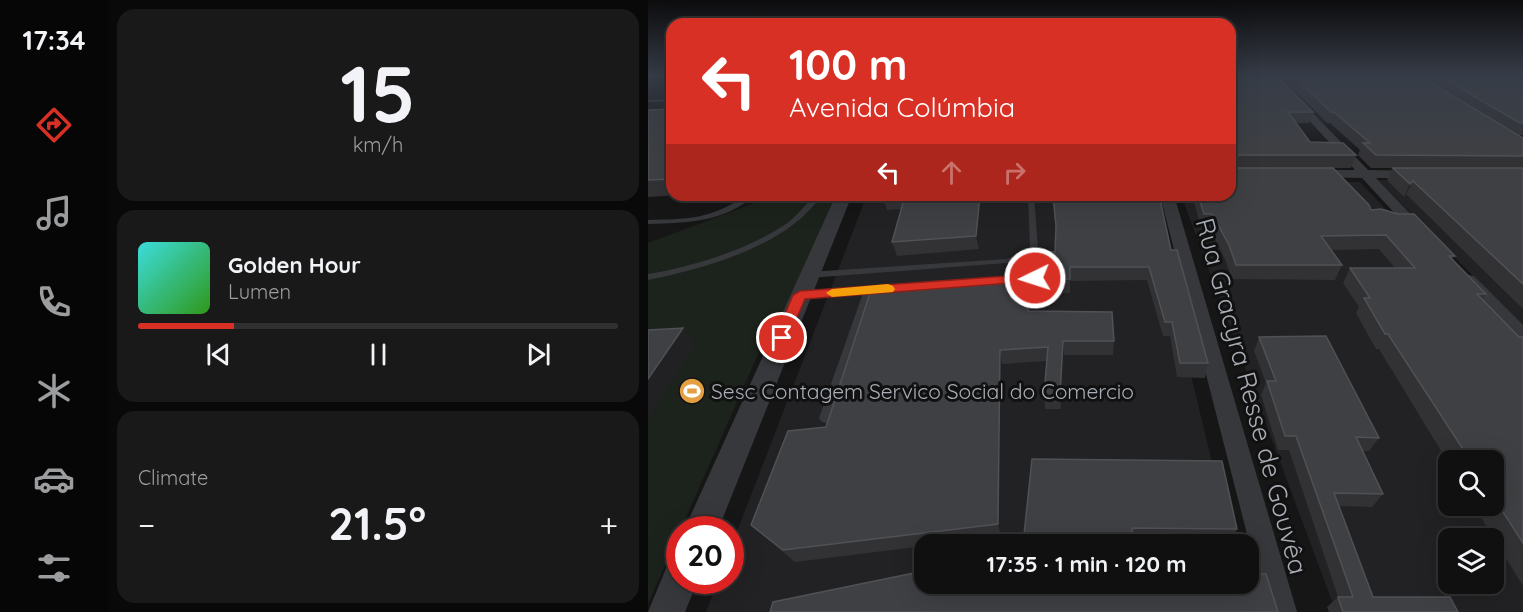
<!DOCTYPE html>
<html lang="en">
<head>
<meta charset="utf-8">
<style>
	:root { --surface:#101011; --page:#19191a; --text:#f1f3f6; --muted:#9c9d9f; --line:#303031; --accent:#d93025 }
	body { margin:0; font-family:Quicksand,sans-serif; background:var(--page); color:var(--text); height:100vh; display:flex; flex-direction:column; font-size:22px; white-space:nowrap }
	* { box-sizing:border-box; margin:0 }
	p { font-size:20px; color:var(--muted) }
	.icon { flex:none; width:33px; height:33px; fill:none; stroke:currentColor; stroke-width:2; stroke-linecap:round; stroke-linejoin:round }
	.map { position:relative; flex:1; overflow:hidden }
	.side { display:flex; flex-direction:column; gap:9px; padding:9px; background:#090909; width:540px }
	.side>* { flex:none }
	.hud { position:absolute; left:18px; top:18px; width:570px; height:183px; border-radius:18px; box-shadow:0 6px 24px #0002,0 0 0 2px var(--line); background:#d93025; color:#fff; overflow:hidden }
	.fabs { position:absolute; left:790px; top:450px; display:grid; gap:12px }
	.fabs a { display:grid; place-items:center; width:66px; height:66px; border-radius:12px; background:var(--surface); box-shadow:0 6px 24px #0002,0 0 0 2px var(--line); font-size:30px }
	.speed { position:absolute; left:18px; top:516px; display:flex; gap:12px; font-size:30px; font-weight:700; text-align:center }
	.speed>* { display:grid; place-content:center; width:78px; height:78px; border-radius:50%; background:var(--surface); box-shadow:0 6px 24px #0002,0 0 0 2px var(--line); line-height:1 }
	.speed .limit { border:9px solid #d22; background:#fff; color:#111 }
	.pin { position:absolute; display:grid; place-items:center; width:51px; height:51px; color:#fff; margin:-26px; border:3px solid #fff; border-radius:50%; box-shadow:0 2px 6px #0007 }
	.me { position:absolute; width:66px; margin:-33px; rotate:266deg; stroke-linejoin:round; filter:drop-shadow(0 0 4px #0008) }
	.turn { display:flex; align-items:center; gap:21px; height:126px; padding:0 24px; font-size:27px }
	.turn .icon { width:78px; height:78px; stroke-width:2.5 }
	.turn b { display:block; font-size:42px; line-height:51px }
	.lanes { display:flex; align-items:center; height:57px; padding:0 24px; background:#0003; justify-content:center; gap:30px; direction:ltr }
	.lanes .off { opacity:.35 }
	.big { font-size:45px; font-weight:800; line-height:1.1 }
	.side .tile { flex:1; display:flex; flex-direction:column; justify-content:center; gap:9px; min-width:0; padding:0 21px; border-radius:18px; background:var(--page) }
	.side .dial { align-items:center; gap:0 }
	.dial b { font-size:78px; line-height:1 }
	.song { display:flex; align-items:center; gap:18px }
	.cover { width:72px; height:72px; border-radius:9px; background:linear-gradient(135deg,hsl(180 70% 55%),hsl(110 70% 35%)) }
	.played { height:6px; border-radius:3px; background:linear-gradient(90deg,var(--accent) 20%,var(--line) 20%) }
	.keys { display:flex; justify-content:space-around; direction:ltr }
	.heat { display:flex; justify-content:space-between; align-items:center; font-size:33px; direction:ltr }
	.trip { position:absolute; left:266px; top:534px; width:345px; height:60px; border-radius:18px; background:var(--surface); box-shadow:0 6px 24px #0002,0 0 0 2px var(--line); font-weight:800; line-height:60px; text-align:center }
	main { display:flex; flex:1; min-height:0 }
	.tab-bar { display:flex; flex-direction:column; width:108px; justify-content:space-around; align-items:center; background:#060607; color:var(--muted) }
	.tab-bar .icon { width:42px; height:42px }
	.tab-bar .current { color:var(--accent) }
	.tab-bar b { font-size:27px; color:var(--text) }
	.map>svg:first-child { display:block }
</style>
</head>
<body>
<main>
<nav class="tab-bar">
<b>17:34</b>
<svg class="icon current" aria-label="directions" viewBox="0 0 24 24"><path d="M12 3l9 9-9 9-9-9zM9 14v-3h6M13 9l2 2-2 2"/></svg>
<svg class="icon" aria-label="music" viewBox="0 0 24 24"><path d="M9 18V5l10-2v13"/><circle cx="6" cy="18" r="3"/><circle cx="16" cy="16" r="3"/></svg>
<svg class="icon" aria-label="phone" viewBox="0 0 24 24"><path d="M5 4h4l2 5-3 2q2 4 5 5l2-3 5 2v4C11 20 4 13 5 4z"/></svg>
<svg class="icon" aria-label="climate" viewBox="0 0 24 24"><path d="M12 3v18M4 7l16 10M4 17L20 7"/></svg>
<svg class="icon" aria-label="car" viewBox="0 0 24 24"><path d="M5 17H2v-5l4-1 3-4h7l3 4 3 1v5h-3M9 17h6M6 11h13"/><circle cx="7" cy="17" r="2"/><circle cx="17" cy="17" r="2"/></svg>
<svg class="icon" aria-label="filters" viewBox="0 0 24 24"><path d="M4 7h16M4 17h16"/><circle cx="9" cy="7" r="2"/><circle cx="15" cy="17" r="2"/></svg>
</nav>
<section class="side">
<div class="tile dial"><b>15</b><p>km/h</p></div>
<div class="tile">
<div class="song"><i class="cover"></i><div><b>Golden Hour</b><p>Lumen</p></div></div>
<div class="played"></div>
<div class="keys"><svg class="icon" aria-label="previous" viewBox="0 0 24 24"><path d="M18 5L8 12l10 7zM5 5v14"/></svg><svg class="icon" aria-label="pause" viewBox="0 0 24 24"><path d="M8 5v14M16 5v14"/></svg><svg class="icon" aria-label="next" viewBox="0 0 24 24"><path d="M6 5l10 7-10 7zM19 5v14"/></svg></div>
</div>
<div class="tile"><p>Climate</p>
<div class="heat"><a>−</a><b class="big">21.5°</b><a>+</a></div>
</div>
</section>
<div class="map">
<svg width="875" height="612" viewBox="0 0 875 612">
	<rect width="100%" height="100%" fill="#161617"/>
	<g fill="#222224" fill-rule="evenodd">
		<polygon points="875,178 875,326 730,180"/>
		<path d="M 582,182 L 712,182 L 875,355 L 875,612 L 688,612 L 533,195 L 582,195 ZM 801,460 L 846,460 L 846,506 L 801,506 ZM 801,538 L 846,538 L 846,584 L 801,584 Z"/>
		<polygon points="219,195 499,195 584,544 276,544 276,584 601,612 58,612 70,581 82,580 83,547"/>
	</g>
	<polygon fill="#1c221c" points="118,195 202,195 108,359 0,604 0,243 104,204"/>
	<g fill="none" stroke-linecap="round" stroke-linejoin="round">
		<g fill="#37383c" fill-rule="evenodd">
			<polygon points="0,75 5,75 0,78"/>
			<polygon points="24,99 24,101 0,102 0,100"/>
			<path d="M 99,195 L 107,195 C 77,222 39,223 0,224 L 0,220 C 43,219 62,219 99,195 Z"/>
			<path d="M 168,195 L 175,195 C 166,205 157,216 146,224 C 109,253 46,271 0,280 L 0,274 C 44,267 106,248 142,221 C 151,213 159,203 168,195 Z"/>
			<polygon points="380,195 386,195 390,250 382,258 358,263 161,278 157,275 161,272 358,259 376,254 382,249"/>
			<polygon points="387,275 391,278 390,280 223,293 183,418 181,421 177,423 173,421 171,418 215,293 153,298 150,297 149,295 150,293"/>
		</g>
		<g fill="#37383c" fill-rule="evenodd">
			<polygon points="619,75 628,75 720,170 769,171 771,174 769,177 765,178 728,178 776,228 778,231 776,234 766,234 714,178 663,177 661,174 667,170 707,170"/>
			<polygon points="512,195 526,195 649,612 619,612"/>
			<polygon points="820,275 826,276 875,325 875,344 868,342 814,284 812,280 814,276"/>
		</g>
		<g fill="#37383c" fill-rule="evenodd">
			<polygon points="188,195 204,195 70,530 36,530"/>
			<polygon points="32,561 32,580 50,580 37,612 0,612 19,566"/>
		</g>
	</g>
	<g fill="#323235">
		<polygon points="582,75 665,112 661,123 648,123 662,142 708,155 703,168 685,168 723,210 807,256 804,259 838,294 834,300 871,337 875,337 875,586 826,506 846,506 846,460 801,460 801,464 731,349 728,349 708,313 711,307 695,283 702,268 747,268 731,249 683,250 694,265 687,280 584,279 577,259 561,228 553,228 544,195 582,195"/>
		<polygon points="631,75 875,75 875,135 870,135 875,138 875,309 758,194 756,197 739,180 744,168 723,168 710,155 712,150 682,123 679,123"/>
		<polygon points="24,109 24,195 32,195 0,197 0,110"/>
		<polygon points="236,195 335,195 331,249 249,256 244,242 253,209 239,210 235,198"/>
		<polygon points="404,195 514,195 515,199 514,208 523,250 560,363 557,378 529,377 522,336 515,336 499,280 422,281 422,293 397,293 396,279 407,252 408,232"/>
		<polygon points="379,282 381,311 466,341 465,355 416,355 413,409 397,409 396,395 399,361 354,364 353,536 285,544 276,544 276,546 147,562 117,537 103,525 178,427"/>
		<polygon points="611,337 731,438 721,451 715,451 735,494 724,507 691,506 725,597 810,612 681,612 679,607 690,597 641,450 630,450 613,395 618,383 606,351"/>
		<polygon points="384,459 589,529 583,542 485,541"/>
	</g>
	<g fill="#212123">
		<polygon points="765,181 758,194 756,197 762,184"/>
		<polygon points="332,195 335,195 331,249 328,236"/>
		<polygon points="35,328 48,344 0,420 0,379"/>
		<polygon points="415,341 416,355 413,409 412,395"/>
		<polygon points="352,350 354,364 353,536 350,524"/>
	</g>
	<g fill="#3f4043" stroke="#4f5155" stroke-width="1.5">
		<polygon points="582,75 628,75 665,112 640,112 662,142 695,143 708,155 585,155 582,165 585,168 685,168 721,205 723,210 733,209 750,214 766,214 807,256 801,256 838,294 829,294 871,337 875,337 875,543 846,498 846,460 822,460 740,334 737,334 716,298 722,298 702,268 767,268 738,235 673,236 694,265 588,265 581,245 564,214 556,214 550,195 582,195"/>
		<polygon points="644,75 770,75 875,138 875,156 728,155 715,143 722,143 686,112 683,112"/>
		<polygon points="789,75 875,75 875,123 872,123"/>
		<polygon points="24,109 24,179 0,180 0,110"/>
		<polygon points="745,168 875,168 875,284 765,181 762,184"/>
		<polygon points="236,195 332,195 328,236 244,242 257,196 235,198"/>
		<polygon points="405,195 514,195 515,199 512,199 523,250 529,250 560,363 532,363 524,322 517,322 501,267 422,267 422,279 396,279 398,252 407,252 408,226"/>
		<polygon points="379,282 380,311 464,312 466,341 415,341 412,395 396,395 400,347 352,350 350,524 135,550 103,525 140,431 178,427 222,293"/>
		<polygon points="35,328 0,379 0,330"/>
		<polygon points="678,336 731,438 708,437 735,494 686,493 725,597 802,597 810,612 695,612 690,597 705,597 648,436 637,436 619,381 628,381 611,337"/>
		<polygon points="384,459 574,461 589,529 484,528 485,544 375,544"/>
		<polygon points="276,571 276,584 600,584 600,574 618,574 630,612 122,612 125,602"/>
	</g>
	<linearGradient id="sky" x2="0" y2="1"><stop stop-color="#0c0c0d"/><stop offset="0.47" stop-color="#363c47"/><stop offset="1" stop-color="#363c47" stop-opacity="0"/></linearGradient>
	<rect width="875" height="161" fill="url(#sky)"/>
	<polygon fill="#d93025" stroke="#8d1f18" stroke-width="1.5" points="387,274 391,275 393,278 391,281 157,299 139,341 134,343 127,338 145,295 152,291"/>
	<polygon fill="#f59e0b" points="240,284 245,286 247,289 245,292 184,297 178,293 184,289"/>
	<defs>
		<g id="stadium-disc" transform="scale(1.35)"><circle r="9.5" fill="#e39f41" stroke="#111112"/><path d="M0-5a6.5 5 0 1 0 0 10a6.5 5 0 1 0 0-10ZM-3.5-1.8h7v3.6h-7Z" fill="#fff"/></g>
	</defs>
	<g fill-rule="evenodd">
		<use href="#stadium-disc" x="44" y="391"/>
	</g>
	<g text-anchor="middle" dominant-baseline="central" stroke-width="6" stroke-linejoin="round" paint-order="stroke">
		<g font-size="21" fill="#a9aeb6" stroke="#111112" text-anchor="start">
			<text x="63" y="391">Sesc Contagem Servico Social do Comercio</text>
		</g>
		<g font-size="26" fill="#a9aeb6" stroke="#111112">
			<text transform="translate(604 396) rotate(75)">Rua Gracyra Resse de Gouvêa</text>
		</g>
	</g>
</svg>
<div class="fabs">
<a><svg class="icon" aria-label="search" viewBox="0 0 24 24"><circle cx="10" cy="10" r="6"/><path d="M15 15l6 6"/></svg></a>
<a><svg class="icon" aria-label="layers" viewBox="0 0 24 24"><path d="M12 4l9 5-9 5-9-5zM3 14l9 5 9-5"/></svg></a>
</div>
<div class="speed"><div class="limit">20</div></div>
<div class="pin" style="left:134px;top:338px;background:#d93025"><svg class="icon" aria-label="arrive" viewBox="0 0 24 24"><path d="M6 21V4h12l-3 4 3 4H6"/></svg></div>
<svg class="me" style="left:387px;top:278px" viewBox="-20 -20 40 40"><circle r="17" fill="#d93025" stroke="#fff" stroke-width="3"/><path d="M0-11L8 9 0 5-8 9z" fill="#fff"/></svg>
<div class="trip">17:35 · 1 min · 120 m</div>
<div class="hud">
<div class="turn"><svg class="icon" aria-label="left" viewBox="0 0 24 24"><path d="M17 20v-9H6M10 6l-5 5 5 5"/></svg><div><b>100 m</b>Avenida Colúmbia</div></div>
<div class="lanes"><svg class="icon" aria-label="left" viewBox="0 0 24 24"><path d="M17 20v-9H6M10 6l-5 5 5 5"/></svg><svg class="icon off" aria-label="ahead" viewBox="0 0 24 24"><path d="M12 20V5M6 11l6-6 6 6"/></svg><svg class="icon off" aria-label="right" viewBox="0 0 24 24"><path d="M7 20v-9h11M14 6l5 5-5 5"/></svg></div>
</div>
</div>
</main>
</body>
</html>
